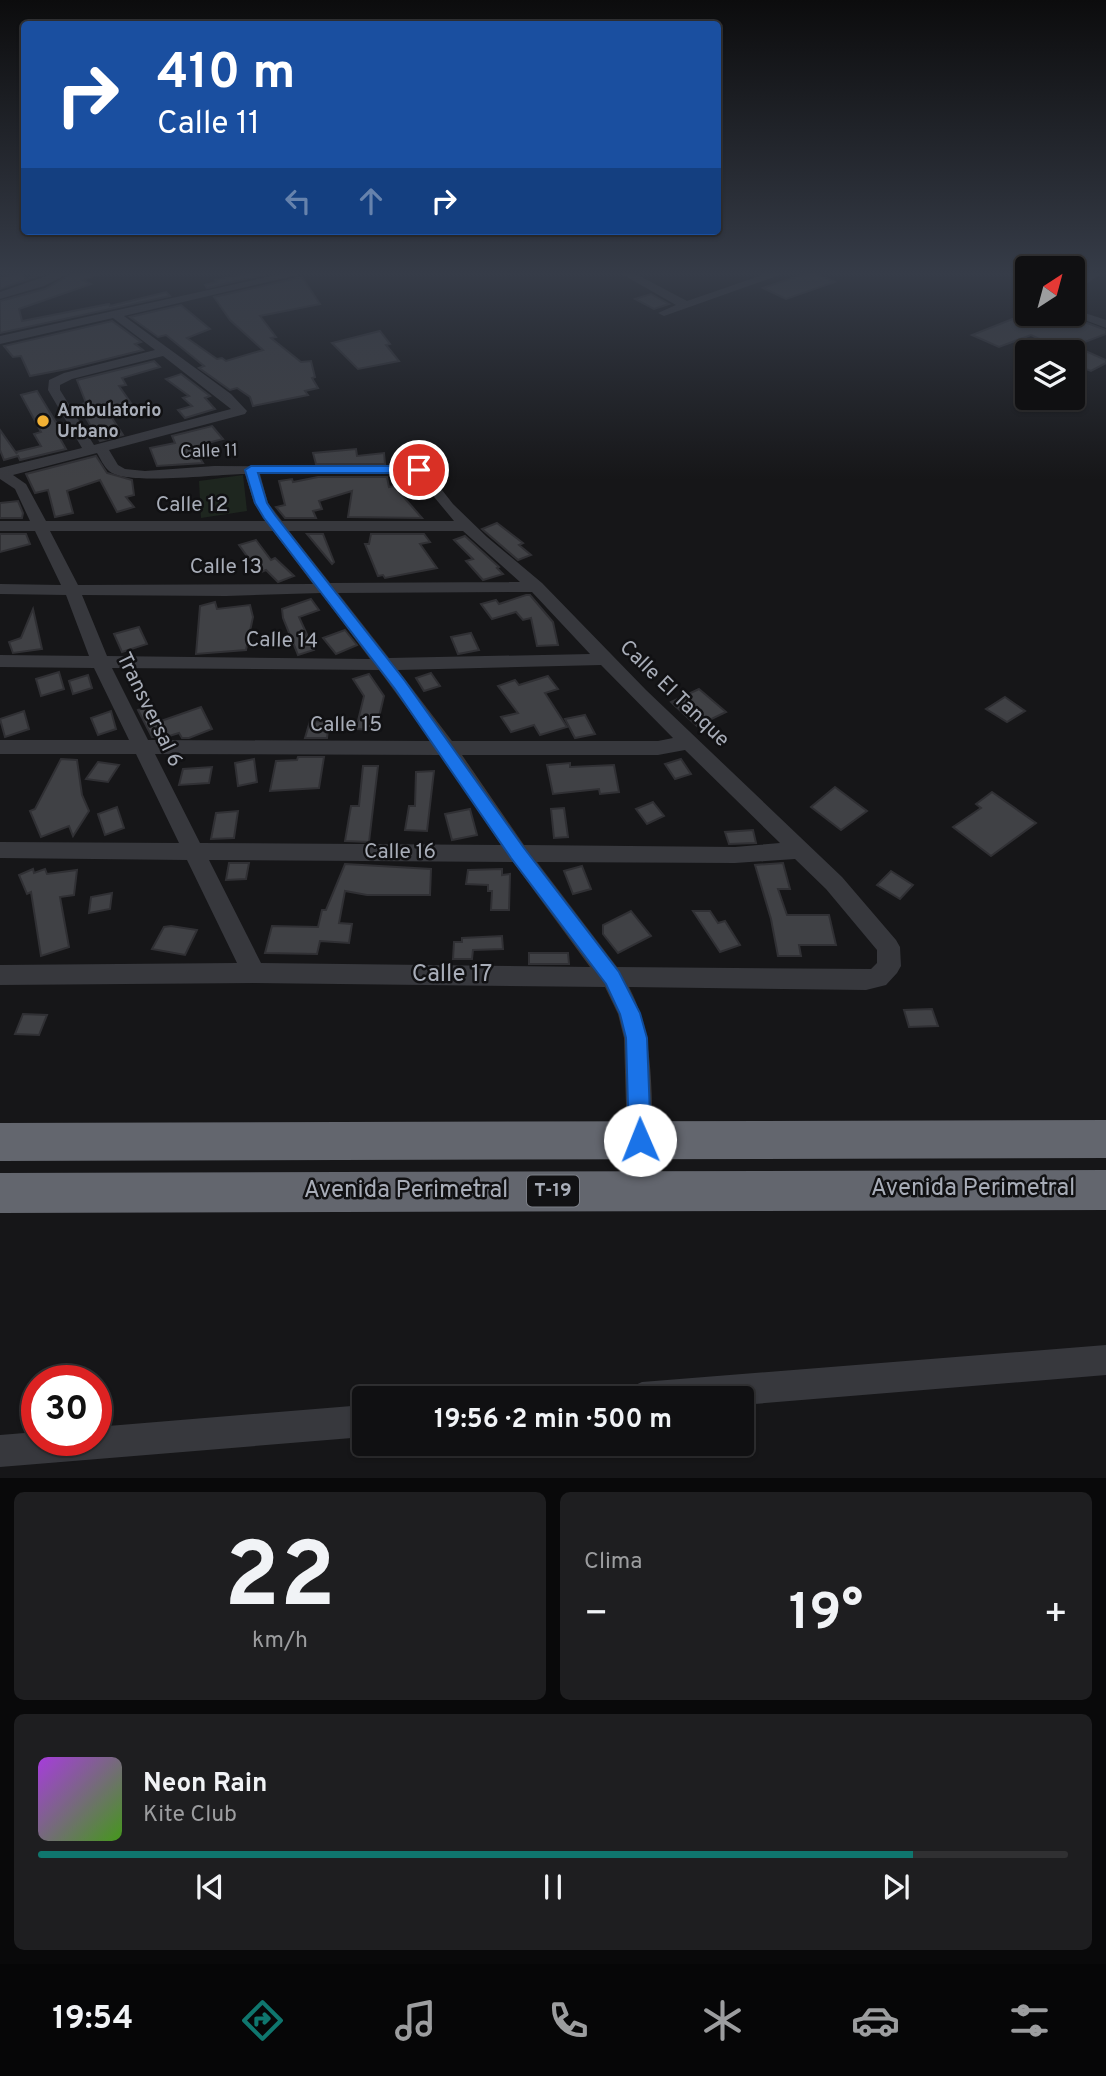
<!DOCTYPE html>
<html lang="es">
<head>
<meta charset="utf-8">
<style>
	:root { --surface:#101012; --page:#1e1e20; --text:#f1f3f6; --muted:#9c9d9f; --line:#303032; --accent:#0f766e }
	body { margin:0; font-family:Overpass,sans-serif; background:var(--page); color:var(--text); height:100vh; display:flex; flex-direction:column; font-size:26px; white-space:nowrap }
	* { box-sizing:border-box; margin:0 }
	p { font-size:23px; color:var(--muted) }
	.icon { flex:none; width:38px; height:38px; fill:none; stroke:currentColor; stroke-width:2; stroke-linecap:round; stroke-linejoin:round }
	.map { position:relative; height:1478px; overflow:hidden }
	.details { display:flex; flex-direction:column; gap:14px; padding:14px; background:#09090a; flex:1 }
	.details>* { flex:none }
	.banner { position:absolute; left:21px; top:21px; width:700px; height:214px; border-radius:7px; box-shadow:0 2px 5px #0004,0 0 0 2px var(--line); background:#1a4fa0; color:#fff; overflow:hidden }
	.needle { width:46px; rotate:36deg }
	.fabs { position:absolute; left:1015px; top:256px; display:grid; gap:14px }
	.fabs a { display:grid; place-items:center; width:70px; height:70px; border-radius:7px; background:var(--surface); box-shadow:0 2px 5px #0004,0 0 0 2px var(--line); font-size:35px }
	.speed { position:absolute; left:21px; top:1365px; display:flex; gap:14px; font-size:35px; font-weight:700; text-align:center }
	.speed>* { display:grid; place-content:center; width:91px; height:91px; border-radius:50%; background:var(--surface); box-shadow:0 2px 5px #0004,0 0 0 2px var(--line); line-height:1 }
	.speed .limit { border:10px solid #d22; background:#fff; color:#111 }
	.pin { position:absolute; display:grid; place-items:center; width:60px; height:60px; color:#fff; margin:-30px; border:4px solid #fff; border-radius:50%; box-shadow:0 2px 7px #0007 }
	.me { position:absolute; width:77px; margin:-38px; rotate:359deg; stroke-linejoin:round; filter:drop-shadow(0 0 5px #0008) }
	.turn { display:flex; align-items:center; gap:24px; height:147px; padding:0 21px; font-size:32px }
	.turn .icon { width:91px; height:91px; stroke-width:2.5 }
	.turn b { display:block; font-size:49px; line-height:60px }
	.lanes { display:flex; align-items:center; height:66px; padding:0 21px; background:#0003; justify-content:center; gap:35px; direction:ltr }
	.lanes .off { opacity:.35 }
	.big { font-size:52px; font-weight:700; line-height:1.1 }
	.details .widget { flex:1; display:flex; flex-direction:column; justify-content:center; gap:10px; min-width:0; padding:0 24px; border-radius:10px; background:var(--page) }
	.details .dial { align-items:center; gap:0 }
	.dial b { font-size:91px; line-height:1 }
	.song { display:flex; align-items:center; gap:21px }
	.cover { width:84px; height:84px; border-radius:10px; background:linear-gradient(135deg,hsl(280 70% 55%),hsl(100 70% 35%)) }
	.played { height:7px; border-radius:4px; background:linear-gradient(90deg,var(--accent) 85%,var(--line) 85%) }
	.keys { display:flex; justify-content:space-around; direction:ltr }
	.heat { display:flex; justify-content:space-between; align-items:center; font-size:38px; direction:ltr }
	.details .tiles { flex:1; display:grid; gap:14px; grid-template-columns:1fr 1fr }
	.widget:last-child { grid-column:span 2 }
	.trip { position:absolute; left:352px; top:1386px; width:402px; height:70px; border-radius:7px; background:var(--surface); box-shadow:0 2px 5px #0004,0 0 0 2px var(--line); font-weight:700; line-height:70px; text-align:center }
	.tab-bar { display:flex; height:112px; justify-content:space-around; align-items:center; background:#060607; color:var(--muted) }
	.tab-bar .icon { width:49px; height:49px }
	.tab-bar .active { color:var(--accent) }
	.tab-bar b { font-size:32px; color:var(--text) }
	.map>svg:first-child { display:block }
</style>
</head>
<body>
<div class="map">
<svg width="1106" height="1478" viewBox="0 0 1106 1478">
	<rect width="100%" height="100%" fill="#161618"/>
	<polygon fill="#1e261f" points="243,475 247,511 201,518 199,481"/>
	<g fill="#404145" stroke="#303034" stroke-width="2">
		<polygon points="21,273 26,279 46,273 0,289 0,278"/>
		<polygon points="73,273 98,274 83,280 91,284 19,309 22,321 109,304 110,306 166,292 170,296 0,333 0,301 45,289"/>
		<polygon points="248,273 271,273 207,288 205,285 217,282 215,280"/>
		<polygon points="807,273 815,273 835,282 786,299 763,288"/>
		<polygon points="302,277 320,304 260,316 276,337 271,338 301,362 311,361 315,377 312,378 318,388 305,391 308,395 253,406 250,397 237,388 230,390 199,368 204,366 166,335 158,337 130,317 181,305 210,329 187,338 217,359 222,358 226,361 263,350 230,320 214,297"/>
		<polygon points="651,294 669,304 654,309 635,299"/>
		<polygon points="1028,313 1067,313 1068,316 1106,330 1106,334 1074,346 1106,360 1106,363 1091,371 1073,364 1073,347 1063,350 1031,335 999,347 972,335"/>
		<polygon points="112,321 141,342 135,344 143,350 67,369 30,376 21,356 13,357 4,346"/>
		<polygon points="380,331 390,344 386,345 399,361 358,369 332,343"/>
		<polygon points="154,361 160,367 122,378 126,385 119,386 133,406 110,415 123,435 100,441 80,408 81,404 86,403 77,380"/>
		<polygon points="181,374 210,396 205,398 215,409 185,418 178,410 192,406 183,398 189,396 166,379"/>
		<polygon points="37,391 63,434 58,435 66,449 20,460 18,456 4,460 0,450 0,430 17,454 16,452 41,446 34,434 41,432 21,395"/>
		<polygon points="212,426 223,439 193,447 203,463 157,466 150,448 175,443 172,436"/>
		<polygon points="356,449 357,456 384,453 385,464 316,464 313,453"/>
		<polygon points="96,456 107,473 132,480 134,495 126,497 134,507 117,512 100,480 67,491 73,513 55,517 48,490 35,493 26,474"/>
		<polygon points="318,477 387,477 389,487 394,486 422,518 348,517 352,491 319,501 322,509 313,511 316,518 285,518 276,507 285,505 279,481 292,479 293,482"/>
		<polygon points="18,501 23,513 22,518 0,518 0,503"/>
		<polygon points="497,523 523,543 519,545 531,555 518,560 482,529"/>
		<polygon points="0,534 26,534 30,544 0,552"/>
		<polygon points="307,534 323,534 334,562 332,564"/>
		<polygon points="371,534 424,534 430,542 420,544 437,568 385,578 383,575 378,576 365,544 369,544"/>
		<polygon points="465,536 499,567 497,568 503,574 483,580 466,561 473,559 454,540"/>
		<polygon points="256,540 271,560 275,558 294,576 278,582 266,570 259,573 239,545"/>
		<polygon points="526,595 530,595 553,622 558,645 537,646 531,618 523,620 516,612 492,619 481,604 496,600 499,604"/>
		<polygon points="311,599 319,610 299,617 314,650 298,655 283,618 282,609"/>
		<polygon points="215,602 217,609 250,605 253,617 246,650 196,654 200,606"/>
		<polygon points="33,609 42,649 13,653 9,642 21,638"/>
		<polygon points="139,627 147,644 122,652 114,634"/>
		<polygon points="345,630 357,645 336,654 323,638"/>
		<polygon points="471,633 479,650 458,654 451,637"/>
		<polygon points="59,672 64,689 41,696 36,679"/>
		<polygon points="431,673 440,686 424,691 416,678"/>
		<polygon points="369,674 384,696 376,730 356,729 364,696 353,679"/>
		<polygon points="88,675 92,688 73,694 69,681"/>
		<polygon points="548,676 558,689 545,693 567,727 540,735 534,725 511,732 501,717 518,713 498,686 515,680 519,685"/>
		<polygon points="699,689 726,712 697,726 671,702"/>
		<polygon points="1005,697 1025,711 1007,722 986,709"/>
		<polygon points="151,705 161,721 201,707 212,729 189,738 182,738 179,733 166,737 152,737 138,710"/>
		<polygon points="24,711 29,729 5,737 0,719"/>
		<polygon points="111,711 116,729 98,735 91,718"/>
		<polygon points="585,715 595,734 575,738 565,719"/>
		<polygon points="310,721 329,722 327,738 305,738"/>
		<polygon points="298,757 324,757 319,788 270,791 276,761 297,760"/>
		<polygon points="61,759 77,760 82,795 89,811 73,836 69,826 41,837 30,811 35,809"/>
		<polygon points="254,759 257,782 238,786 235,763"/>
		<polygon points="681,759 691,774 675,779 665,764"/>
		<polygon points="98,762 119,765 108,782 86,779"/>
		<polygon points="570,763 570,767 614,765 619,792 600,794 599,789 553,794 547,765"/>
		<polygon points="363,766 378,766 369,842 345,841 351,806 359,806"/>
		<polygon points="212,767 209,783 179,785 183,769"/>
		<polygon points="434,771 427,831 405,830 409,806 415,806 416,772"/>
		<polygon points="835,787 867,811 841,830 811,807"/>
		<polygon points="992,792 1036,823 991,856 953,827 981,808 976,804"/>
		<polygon points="653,802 664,816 647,824 636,809"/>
		<polygon points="117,807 124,828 105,835 98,814"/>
		<polygon points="564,808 568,837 554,838 551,809"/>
		<polygon points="470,809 477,835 452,840 445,814"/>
		<polygon points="238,811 234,838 211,839 216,813"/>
		<polygon points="753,830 756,843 729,844 725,832"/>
		<polygon points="229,863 249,863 246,879 226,880"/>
		<polygon points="783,863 790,889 778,889 787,915 829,915 836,945 799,945 801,956 778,956 771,919 755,865"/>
		<polygon points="345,864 431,869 430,895 367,895 345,891 339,923 352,924 349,943 320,941 317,954 265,953 272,926 318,927 322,910 326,910"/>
		<polygon points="582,866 591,889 573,894 564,871"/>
		<polygon points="33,869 34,873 45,869 47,874 77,870 74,895 60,897 69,947 41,956 31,892 27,894 19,875"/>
		<polygon points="502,869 502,875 510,874 509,910 491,910 492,891 488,891 488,885 466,884 468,870"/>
		<polygon points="891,871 913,885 900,899 877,885"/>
		<polygon points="112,893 110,909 89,913 91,897"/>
		<polygon points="631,911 651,936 618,953 603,934 603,925"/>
		<polygon points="693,911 710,911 718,923 725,921 740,945 720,952"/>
		<polygon points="171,926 197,930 185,955 152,949 164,927"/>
		<polygon points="502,936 503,949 473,950 472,959 453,959 454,942 462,942 462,938"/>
		<polygon points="529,953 568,953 569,964 529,964"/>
		<polygon points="932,1009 938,1026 909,1027 904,1010"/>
		<polygon points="23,1014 47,1015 39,1035 15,1034"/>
	</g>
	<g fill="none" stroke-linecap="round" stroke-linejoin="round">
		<g fill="#37383d" fill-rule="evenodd">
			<polygon points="55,273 70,273 44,286 0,299 0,292"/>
			<path d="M 285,273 L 306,273 L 124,316 L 231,394 L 247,411 L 245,414 L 109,450 L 118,465 L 125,469 L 145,471 L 214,466 L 424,467 L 453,504 L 487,537 L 542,583 L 646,690 L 842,877 L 896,940 L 900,947 L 901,966 L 897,973 L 886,985 L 866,990 L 629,987 C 654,1035 651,1087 653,1140 L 649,1149 L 640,1153 L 631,1149 L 627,1140 L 624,1038 L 618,1014 L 605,987 L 254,983 L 0,985 L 0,965 L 237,963 L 187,860 L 0,858 L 0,842 L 179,843 L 136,754 L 0,754 L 0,740 L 129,740 L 94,668 L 0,667 L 0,655 L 89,656 L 66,595 L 0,594 L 0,584 L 61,585 L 35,531 L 0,531 L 0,521 L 30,521 L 15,489 L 0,479 L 0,468 L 82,448 L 48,390 L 49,380 L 64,373 L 155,350 L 113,318 L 0,344 L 0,336 ZM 163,356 L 231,409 L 94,445 L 60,390 L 60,385 L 72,379 ZM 97,453 C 100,458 104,467 109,471 C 126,486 218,474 245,474 L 254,503 L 266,521 L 46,521 L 26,484 L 13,475 ZM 260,474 L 415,474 L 454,521 L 282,521 L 268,503 ZM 50,531 L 273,531 L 313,584 L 78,585 ZM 289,531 L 463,531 L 520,582 L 330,583 ZM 532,592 L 590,654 L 389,658 L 338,593 ZM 321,593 L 370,659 L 107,656 L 82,595 L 226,596 ZM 601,665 L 673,738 L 658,741 L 452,741 L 398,670 ZM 112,668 L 379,670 L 431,741 L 148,740 ZM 685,750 L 780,843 L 735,847 L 524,845 L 462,755 L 658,755 ZM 155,754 L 441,755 L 501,845 L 200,843 ZM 795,859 L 826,889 L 877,950 L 877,963 L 871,969 L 617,967 L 537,862 L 735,863 ZM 209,860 L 513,862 L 590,967 L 261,963 Z"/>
			<polygon points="620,273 634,273 687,301 768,273 785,273 664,316 658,313 676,305"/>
			<polygon points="1089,273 1102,273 1073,293 1073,285"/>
			<polygon points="1073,309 1106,320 1106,328 1069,314 1073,313"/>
			<polygon points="1106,1345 1106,1375 742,1405 742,1398 626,1398 631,1387 642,1382"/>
			<polygon points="364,1405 364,1437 0,1467 0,1435 37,1432 37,1440 96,1440 96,1427"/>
		</g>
		<g fill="#63666e" fill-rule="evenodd">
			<polygon points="1106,1120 1106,1158 0,1161 0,1123"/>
			<polygon points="1106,1170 1106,1210 0,1213 0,1173"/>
		</g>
	</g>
	<linearGradient id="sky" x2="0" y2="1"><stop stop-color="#0c0c0d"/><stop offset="0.57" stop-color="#363c48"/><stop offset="1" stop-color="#363c48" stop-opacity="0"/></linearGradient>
	<rect width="1106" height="480" fill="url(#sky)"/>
	<polygon fill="#1a73e8" stroke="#114b97" stroke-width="2" points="251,466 419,466 425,470 419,473 258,473 267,503 275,515 405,681 524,848 619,972 640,1013 647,1038 651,1140 647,1147 640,1150 632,1147 629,1140 626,1038 620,1014 606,984 511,858 395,689 264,518 255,503 245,470"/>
	<circle fill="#f2b134" stroke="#111113" stroke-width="2.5" cx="43" cy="421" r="7"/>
	<g text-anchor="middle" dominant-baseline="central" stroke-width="5" stroke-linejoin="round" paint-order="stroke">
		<g font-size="18" font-weight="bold" fill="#a8adb8" stroke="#111113" text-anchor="start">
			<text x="57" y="411">Ambulatorio<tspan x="57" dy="21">Urbano</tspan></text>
		</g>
		<g font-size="18" fill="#a8adb8" stroke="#111113">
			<text transform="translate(209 452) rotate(-2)">Calle 11</text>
		</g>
		<rect fill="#111113" stroke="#7b7e86" stroke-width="2" x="527" y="1175.5" width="52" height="31" rx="5"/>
		<g font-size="19" font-weight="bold" fill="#a8adb8">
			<text x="553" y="1191">T-19</text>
		</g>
		<g font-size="21" fill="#a8adb8" stroke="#111113">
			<text x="192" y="505">Calle 12</text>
			<text x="226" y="567">Calle 13</text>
			<text transform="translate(282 641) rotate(1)">Calle 14</text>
			<text transform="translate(674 694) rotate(44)">Calle El Tanque</text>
			<text transform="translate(149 710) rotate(64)">Transversal 6</text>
			<text x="346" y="725">Calle 15</text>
			<text x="400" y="852">Calle 16</text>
		</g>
		<g font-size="24" fill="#a8adb8" stroke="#111113">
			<text x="452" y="975">Calle 17</text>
			<text x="973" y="1189">Avenida Perimetral</text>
			<text x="406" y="1191">Avenida Perimetral</text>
		</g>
	</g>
</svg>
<div class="fabs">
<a><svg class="needle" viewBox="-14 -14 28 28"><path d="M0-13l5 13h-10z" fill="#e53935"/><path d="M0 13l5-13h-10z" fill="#9c9d9f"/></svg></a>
<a><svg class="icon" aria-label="layers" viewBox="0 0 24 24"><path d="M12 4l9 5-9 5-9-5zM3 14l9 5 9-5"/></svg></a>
</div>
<div class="speed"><div class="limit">30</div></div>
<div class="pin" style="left:419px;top:470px;background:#d93025"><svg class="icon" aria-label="arrive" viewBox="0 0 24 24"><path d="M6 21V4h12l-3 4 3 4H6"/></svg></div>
<svg class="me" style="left:640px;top:1140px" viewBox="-20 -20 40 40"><circle r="19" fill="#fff"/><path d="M0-13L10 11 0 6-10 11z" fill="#1a73e8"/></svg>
<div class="trip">19:56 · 2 min · 500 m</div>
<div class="banner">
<div class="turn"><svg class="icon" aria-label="right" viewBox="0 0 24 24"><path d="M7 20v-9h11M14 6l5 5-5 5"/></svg><div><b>410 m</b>Calle 11</div></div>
<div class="lanes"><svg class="icon off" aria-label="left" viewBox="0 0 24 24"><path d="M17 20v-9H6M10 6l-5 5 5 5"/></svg><svg class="icon off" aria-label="ahead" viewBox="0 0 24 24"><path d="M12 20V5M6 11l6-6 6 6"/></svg><svg class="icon" aria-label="right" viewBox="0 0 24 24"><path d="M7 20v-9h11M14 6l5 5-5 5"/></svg></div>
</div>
</div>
<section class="details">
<div class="tiles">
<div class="widget dial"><b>22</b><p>km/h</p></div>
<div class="widget"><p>Clima</p>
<div class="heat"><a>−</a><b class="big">19°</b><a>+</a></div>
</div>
<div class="widget">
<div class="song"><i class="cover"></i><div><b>Neon Rain</b><p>Kite Club</p></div></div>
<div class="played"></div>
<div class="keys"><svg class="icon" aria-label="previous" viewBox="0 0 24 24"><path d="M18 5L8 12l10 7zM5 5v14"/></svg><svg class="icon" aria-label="pause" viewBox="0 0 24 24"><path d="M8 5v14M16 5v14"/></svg><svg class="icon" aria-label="next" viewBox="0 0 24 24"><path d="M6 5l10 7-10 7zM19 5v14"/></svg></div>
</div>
</div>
</section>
<nav class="tab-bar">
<b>19:54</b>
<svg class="icon active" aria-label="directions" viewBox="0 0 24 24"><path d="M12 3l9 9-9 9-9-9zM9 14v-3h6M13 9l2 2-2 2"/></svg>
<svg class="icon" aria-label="music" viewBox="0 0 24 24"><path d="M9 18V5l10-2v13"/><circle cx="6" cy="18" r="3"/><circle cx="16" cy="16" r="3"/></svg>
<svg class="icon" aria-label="phone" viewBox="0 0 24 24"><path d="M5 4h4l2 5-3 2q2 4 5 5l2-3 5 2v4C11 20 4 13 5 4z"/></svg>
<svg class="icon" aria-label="climate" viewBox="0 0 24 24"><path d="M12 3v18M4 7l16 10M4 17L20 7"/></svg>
<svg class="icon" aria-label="car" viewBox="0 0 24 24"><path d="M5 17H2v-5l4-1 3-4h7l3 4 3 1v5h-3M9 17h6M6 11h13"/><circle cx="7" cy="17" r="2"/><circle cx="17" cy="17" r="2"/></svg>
<svg class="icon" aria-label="filters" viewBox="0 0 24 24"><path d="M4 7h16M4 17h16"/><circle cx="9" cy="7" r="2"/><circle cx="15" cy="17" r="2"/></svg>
</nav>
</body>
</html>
